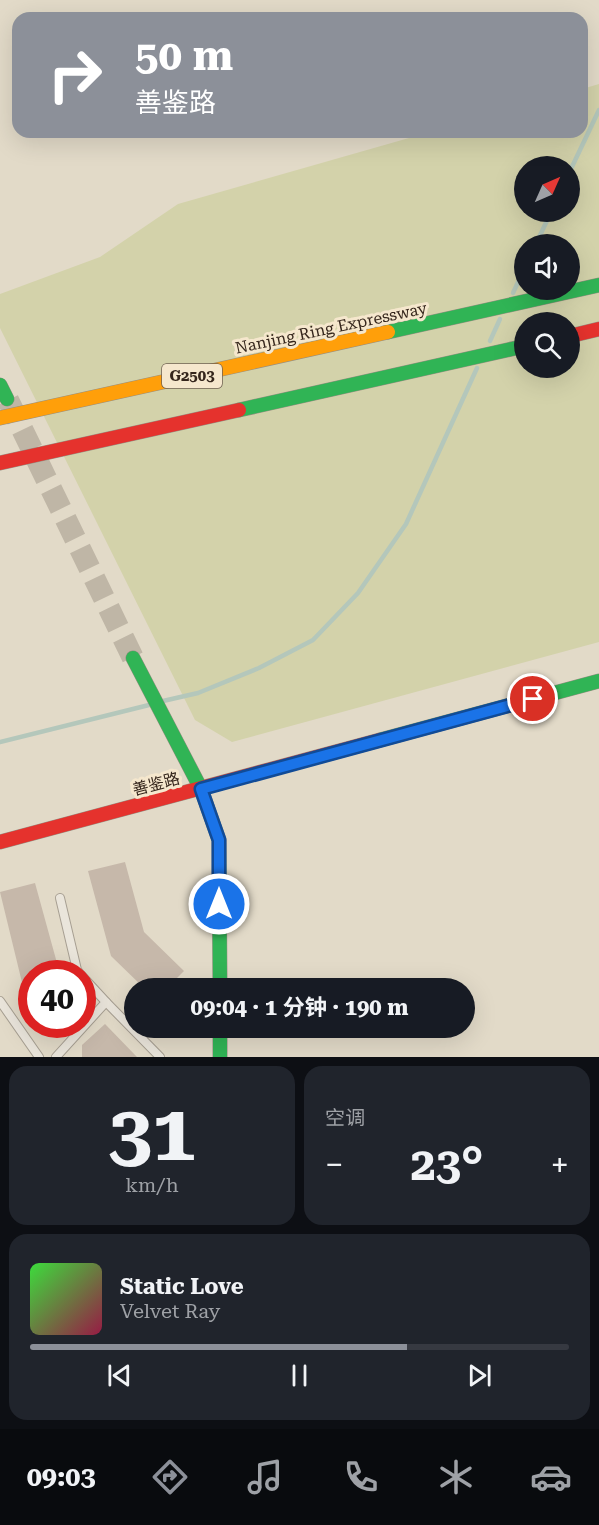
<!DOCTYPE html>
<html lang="zh">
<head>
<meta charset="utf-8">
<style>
	:root { --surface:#171b24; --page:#20242c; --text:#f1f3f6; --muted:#9ea1a6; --line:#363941; --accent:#8c9099 }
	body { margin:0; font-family:"Roboto Serif","Noto Sans SC",serif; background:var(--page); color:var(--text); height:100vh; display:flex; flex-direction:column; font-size:22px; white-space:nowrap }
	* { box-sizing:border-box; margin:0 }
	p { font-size:20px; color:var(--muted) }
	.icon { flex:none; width:33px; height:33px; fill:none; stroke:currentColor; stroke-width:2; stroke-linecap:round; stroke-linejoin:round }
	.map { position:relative; height:1057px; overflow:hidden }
	.details { display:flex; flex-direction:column; gap:9px; padding:9px; background:#0d0f14; flex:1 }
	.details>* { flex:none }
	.banner { position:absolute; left:12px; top:12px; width:576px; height:126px; border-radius:18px; box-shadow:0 6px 24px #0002; background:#8c9099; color:#fff; overflow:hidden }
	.needle { width:39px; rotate:45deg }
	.buttons { position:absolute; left:514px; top:156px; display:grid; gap:12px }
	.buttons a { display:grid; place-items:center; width:66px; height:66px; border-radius:50%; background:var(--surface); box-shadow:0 6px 24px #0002; font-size:30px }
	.speed { position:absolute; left:18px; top:960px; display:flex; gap:12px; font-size:30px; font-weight:700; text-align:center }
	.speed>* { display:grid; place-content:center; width:78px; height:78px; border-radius:50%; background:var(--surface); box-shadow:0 6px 24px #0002; line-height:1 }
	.speed .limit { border:9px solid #d22; background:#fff; color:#111 }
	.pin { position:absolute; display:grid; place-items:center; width:51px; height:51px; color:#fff; margin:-26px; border:3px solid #fff; border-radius:50%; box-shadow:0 2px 6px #0007 }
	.me { position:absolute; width:66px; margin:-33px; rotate:0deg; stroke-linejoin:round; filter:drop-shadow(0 0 4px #0008) }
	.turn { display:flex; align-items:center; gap:21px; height:126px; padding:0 24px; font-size:27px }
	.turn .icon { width:78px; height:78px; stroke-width:2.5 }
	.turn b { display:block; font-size:42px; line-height:51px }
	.big { font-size:45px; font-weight:700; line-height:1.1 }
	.details .card { flex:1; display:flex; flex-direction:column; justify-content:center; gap:9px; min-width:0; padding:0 21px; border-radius:18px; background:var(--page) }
	.details .dial { align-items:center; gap:0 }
	.dial b { font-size:78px; line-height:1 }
	.song { display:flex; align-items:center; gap:18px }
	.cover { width:72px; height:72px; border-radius:9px; background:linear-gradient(135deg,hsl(120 70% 55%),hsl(340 70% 35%)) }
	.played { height:6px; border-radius:3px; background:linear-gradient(90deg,var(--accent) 70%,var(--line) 70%) }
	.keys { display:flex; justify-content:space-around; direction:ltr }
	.heat { display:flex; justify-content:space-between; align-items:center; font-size:33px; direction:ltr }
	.details .tiles { flex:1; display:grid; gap:9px; grid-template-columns:1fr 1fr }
	.card:last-child { grid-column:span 2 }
	.trip { position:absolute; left:124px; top:978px; width:351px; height:60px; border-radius:30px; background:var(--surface); box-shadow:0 6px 24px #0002; font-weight:700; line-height:60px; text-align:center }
	.menu { display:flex; height:96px; justify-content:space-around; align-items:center; background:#090b0e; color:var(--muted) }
	.menu .icon { width:42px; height:42px }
	.menu .current { color:var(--accent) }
	.menu b { font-size:27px; color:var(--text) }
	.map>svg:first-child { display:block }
</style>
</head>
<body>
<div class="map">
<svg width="599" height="1057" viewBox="0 0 599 1057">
	<rect width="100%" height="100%" fill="#e2dac8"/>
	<path fill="#d3d2aa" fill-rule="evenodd" d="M 599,84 L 599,642 L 232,742 L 195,720 L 0,328 L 0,294 L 100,257 L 178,204 L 430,132 L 582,132 L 582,89 ZM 525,166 L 570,166 L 570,212 L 525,212 ZM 525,244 L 570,244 L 570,290 L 525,290 ZM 525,322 L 570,322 L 570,368 L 525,368 Z"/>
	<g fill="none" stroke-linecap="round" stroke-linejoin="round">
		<g stroke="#b4c7bb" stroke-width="4.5">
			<polyline points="570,171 599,110"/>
			<polyline points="536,244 551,212"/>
			<polyline points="513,293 525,267"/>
			<polyline points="490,341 500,319"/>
			<polyline points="163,701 198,693 259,668 313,640 358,593 406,524 477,368"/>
			<polyline points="0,742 149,705"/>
		</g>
	</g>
	<g fill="#c6b8aa">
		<polygon points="125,862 144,932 184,971 167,988 144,988 111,956 88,871"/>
		<polygon points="35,883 60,974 32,974 32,1003 27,1003 0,892"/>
		<polygon points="105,1024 137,1057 82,1057 82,1045"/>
	</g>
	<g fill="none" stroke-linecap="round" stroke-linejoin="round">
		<polyline stroke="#bfb6a6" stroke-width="22" stroke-dasharray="22 11" stroke-linecap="butt" points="8,400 133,658"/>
		<g stroke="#a79f92" stroke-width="10">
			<g id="lane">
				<polyline points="60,898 77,970 80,974"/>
				<polyline points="0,1001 39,1057"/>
				<polyline points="106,1002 160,1057"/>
				<polyline points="56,1057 106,1002 82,976"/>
			</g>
		</g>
		<g stroke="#968e82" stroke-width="15">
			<g id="fast">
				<polyline points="388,332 599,285"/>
				<polyline points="0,385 7,399"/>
				<polyline points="239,410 525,346"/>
				<polyline points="133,658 201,789 219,840 220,988"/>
				<polyline points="380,740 599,681"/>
				<polyline points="220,1028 220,1057"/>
			</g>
		</g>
		<g stroke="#968e82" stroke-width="15">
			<polyline id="slow" points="0,418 388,332"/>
		</g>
		<g stroke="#968e82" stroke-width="15">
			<g id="jam">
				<polyline points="570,336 599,329"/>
				<polyline points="0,463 239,410"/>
				<polyline points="0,842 380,740"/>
			</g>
		</g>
		<use href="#lane" stroke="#eae5db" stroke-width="8"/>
		<use href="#fast" stroke="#30b455" stroke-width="14"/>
		<use href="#slow" stroke="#ff9f0a" stroke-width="14"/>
		<use href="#jam" stroke="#e5322d" stroke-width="14"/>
	</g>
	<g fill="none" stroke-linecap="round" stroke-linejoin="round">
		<g stroke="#114b97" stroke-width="15">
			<polyline id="route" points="219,904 219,840 201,789 533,699"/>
		</g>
		<use href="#route" stroke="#1a73e8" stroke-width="10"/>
	</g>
	<g text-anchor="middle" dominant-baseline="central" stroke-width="6" stroke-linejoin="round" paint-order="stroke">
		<rect fill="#f5e7cd" stroke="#6f6051" stroke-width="1.5" x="162" y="364" width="60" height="24" rx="4.5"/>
		<g font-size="15" font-weight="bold" fill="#35261c">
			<text x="192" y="376">G2503</text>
		</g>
		<g font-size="16" fill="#35261c" stroke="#f5e7cd">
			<text transform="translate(331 328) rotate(-12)">Nanjing Ring Expressway</text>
			<text transform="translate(156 784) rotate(-15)">善鉴路</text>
		</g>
	</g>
</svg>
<div class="buttons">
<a><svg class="needle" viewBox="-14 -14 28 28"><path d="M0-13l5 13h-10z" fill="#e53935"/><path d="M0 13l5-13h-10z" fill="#9ea1a6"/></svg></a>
<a><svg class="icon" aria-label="sound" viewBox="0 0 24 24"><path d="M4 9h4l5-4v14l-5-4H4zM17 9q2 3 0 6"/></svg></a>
<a><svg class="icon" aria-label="search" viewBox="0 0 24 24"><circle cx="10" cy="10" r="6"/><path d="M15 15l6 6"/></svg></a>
</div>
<div class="speed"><div class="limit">40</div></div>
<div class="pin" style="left:533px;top:699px;background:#d93025"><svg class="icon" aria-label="arrive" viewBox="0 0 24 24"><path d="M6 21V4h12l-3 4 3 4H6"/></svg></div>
<svg class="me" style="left:219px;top:904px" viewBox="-20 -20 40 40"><circle r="17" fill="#1a73e8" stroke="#fff" stroke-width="3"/><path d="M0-11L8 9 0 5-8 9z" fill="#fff"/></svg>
<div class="trip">09:04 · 1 分钟 · 190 m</div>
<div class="banner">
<div class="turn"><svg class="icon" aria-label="right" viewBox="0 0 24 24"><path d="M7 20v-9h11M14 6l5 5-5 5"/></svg><div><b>50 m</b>善鉴路</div></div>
</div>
</div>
<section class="details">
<div class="tiles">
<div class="card dial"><b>31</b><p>km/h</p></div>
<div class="card"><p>空调</p>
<div class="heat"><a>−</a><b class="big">23°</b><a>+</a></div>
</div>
<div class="card">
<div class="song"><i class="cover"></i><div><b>Static Love</b><p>Velvet Ray</p></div></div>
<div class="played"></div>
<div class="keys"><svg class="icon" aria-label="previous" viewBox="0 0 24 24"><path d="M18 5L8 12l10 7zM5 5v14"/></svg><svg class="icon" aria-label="pause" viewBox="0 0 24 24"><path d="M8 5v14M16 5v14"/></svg><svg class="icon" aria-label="next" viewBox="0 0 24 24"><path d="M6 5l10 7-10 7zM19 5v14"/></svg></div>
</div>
</div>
</section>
<nav class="menu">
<b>09:03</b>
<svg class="icon current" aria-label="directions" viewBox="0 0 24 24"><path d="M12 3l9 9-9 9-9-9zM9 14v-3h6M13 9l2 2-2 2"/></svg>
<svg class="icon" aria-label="music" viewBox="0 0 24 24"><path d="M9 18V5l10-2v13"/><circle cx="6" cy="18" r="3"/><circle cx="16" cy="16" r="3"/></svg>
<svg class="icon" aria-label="phone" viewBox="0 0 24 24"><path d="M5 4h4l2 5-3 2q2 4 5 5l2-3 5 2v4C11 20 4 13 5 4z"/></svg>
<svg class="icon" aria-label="climate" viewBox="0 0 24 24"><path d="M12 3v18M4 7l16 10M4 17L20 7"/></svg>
<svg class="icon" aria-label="car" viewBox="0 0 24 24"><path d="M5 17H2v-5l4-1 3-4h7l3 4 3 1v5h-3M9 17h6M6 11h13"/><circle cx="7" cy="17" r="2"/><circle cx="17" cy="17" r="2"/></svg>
</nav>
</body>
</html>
